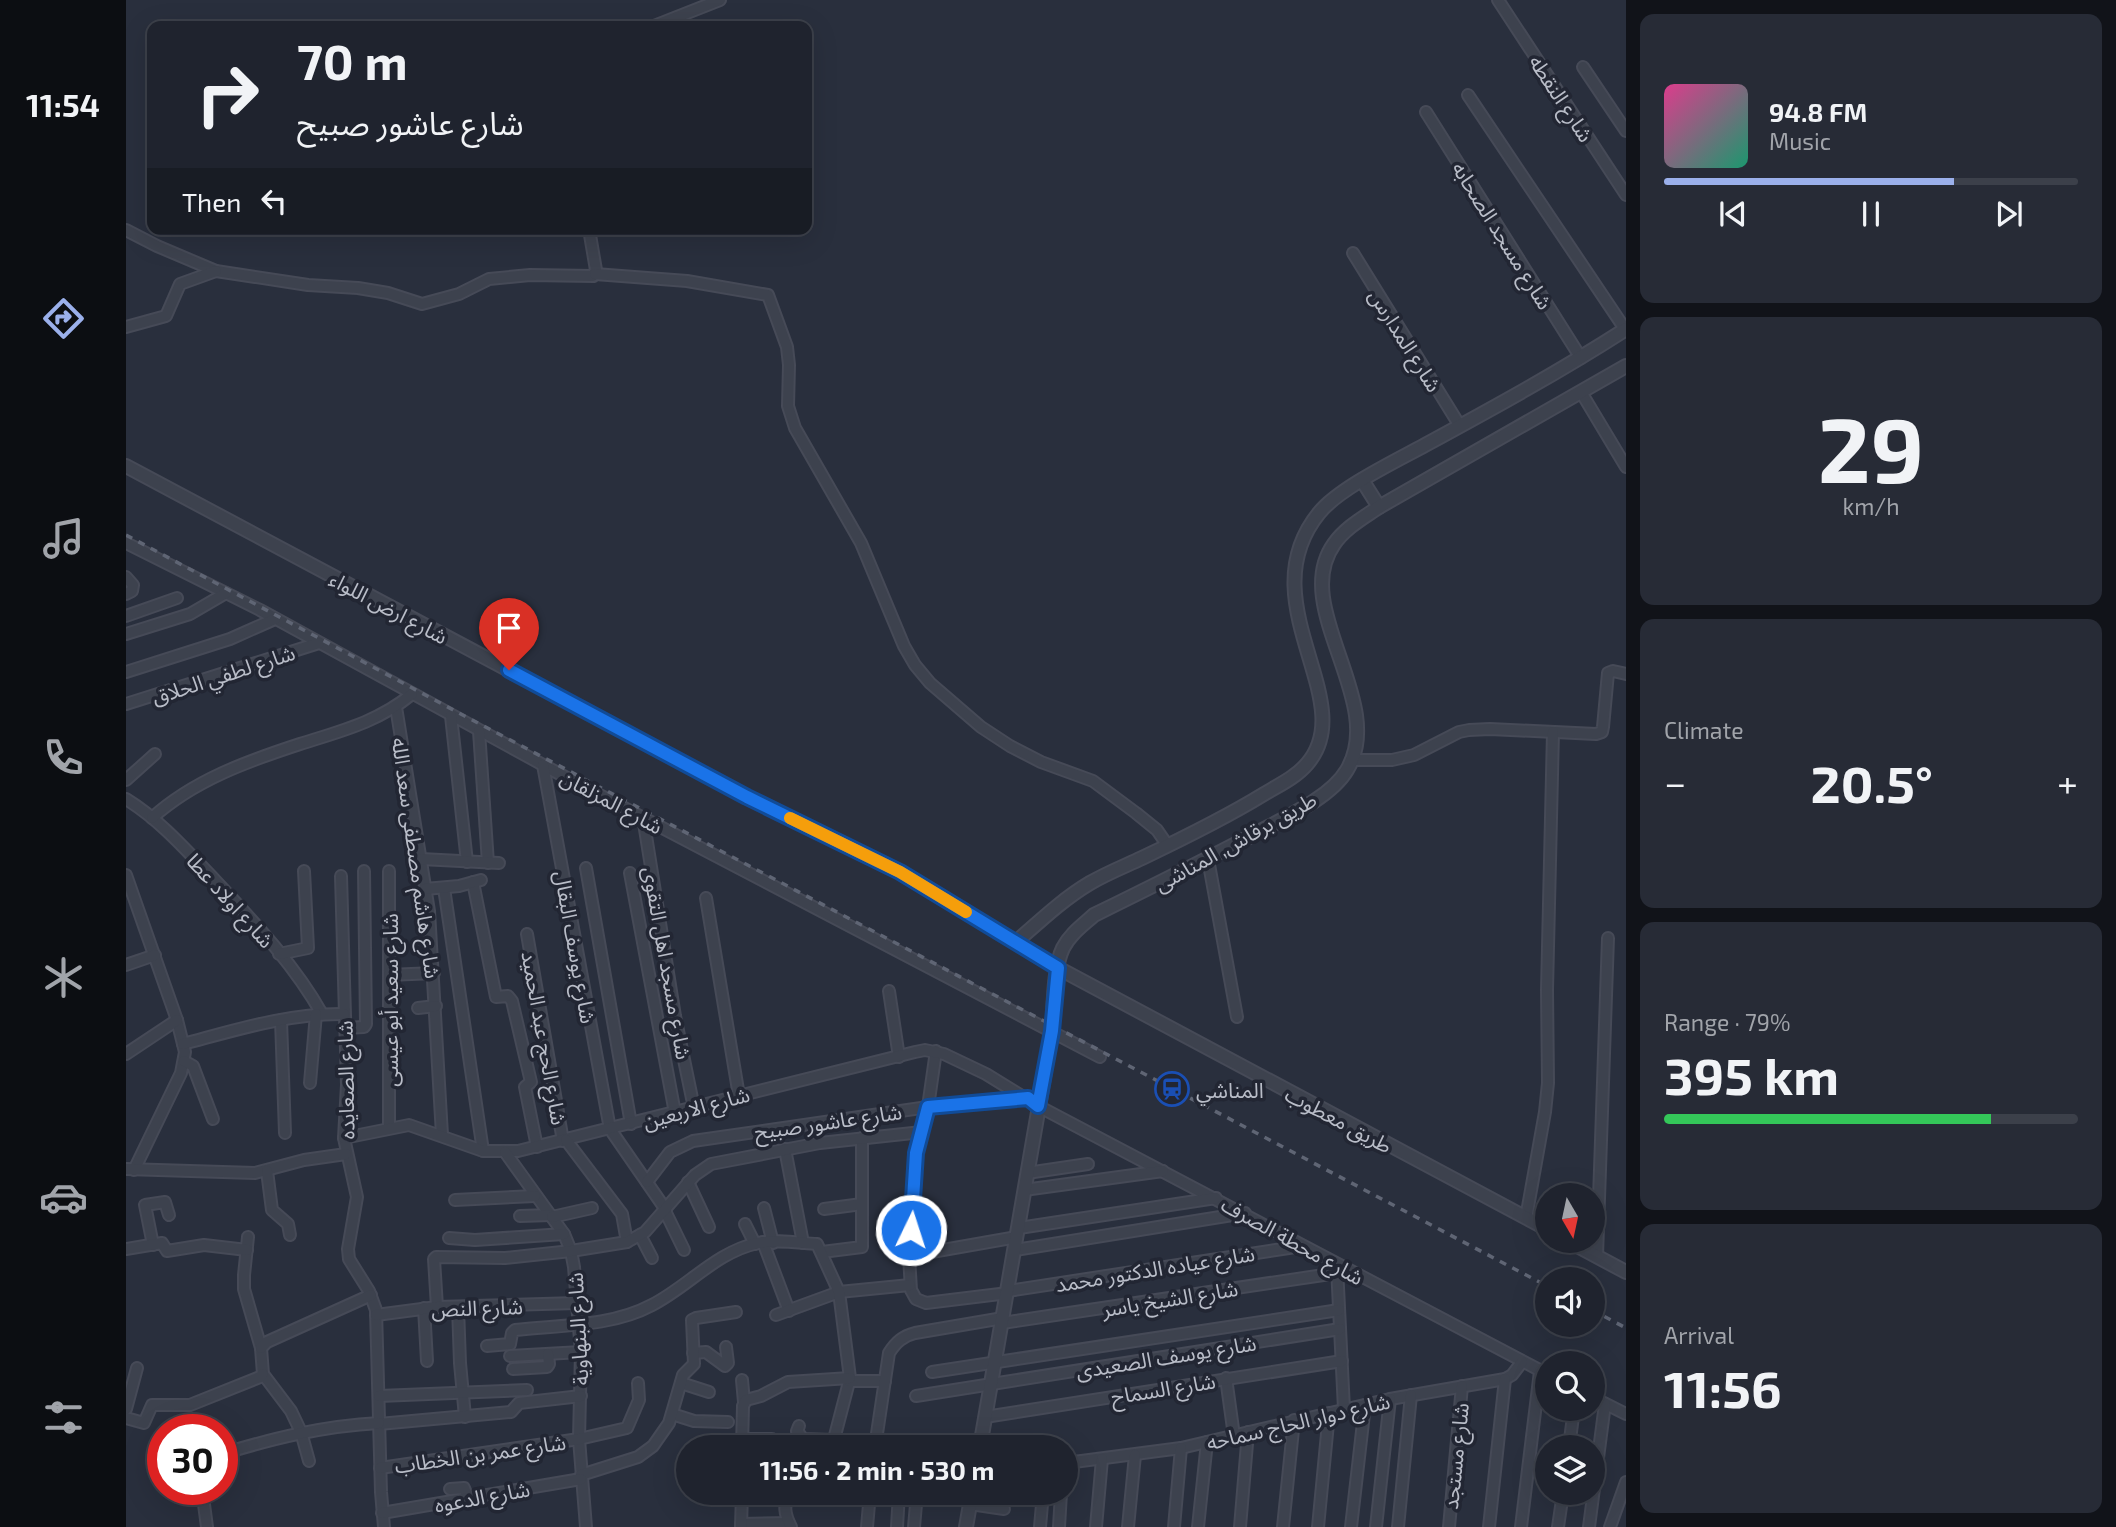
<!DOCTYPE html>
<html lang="en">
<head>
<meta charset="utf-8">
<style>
	:root { --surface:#1f232e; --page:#272b36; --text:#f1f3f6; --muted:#a1a4aa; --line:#3c404a; --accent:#9bb0eb }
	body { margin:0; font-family:"Exo 2","Noto Sans Arabic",sans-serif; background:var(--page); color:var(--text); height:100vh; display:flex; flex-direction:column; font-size:26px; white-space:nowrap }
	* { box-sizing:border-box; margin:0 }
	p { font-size:23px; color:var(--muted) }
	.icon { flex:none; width:38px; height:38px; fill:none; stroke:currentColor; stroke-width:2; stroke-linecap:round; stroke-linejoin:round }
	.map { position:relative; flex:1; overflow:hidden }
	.side { display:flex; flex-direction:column; gap:14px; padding:14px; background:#111319; width:490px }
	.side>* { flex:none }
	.top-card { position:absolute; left:21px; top:21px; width:665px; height:214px; border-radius:14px; box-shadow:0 7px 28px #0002,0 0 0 2px var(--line); background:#1f232e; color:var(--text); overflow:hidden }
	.needle { width:46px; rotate:171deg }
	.tools { position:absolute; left:1409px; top:1183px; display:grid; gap:14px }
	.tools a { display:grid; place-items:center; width:70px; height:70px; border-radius:50%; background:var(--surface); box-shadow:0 7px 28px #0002,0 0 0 2px var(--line); font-size:35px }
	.speed { position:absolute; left:21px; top:1414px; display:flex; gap:14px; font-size:35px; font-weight:700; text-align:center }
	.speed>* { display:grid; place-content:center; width:91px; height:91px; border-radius:50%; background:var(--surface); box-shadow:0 7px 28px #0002,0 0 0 2px var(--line); line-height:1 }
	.speed .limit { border:10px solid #d22; background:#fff; color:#111 }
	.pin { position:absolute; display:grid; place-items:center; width:60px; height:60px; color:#fff; margin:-72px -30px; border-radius:50% 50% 50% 0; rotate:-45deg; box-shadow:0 0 7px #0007 }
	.pin .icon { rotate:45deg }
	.me { position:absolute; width:77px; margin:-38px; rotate:4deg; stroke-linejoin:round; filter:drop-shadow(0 0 5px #0008) }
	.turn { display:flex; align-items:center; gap:24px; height:147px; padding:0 35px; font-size:32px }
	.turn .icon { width:91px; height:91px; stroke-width:2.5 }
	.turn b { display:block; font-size:49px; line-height:60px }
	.then { display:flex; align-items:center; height:66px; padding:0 35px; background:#0003; gap:14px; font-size:26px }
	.big { font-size:52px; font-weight:700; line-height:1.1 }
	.side .tile { flex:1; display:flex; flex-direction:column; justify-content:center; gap:10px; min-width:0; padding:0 24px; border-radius:14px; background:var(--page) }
	.side .dial { align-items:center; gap:0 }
	.dial b { font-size:91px; line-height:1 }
	.song { display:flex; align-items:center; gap:21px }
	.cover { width:84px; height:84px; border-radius:10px; background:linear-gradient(135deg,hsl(330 70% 55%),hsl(160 70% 35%)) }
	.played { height:7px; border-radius:4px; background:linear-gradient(90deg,var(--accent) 70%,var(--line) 70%) }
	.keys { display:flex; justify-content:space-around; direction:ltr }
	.heat { display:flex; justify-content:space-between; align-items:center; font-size:38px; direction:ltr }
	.charge { height:10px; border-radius:5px; background:linear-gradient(90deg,#34c759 79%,var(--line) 0) }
	.trip { position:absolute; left:550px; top:1435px; width:402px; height:70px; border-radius:35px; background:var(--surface); box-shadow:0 7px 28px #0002,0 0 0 2px var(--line); font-weight:700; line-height:70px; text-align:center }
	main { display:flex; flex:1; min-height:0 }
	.tab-bar { display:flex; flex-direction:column; width:126px; justify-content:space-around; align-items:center; background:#0c0e12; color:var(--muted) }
	.tab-bar .icon { width:49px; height:49px }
	.tab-bar .active { color:var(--accent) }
	.tab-bar b { font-size:32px; color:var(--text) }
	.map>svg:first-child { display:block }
</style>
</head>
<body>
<main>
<nav class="tab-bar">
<b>11:54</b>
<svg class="icon active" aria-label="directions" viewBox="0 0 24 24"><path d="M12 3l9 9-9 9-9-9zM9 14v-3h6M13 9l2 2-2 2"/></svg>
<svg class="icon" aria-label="music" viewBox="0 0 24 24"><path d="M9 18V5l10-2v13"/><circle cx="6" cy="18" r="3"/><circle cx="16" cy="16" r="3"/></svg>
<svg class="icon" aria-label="phone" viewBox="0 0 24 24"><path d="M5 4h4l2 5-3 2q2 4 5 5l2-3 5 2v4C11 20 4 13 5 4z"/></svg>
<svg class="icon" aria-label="climate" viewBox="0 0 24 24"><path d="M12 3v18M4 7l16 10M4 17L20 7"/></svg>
<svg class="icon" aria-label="car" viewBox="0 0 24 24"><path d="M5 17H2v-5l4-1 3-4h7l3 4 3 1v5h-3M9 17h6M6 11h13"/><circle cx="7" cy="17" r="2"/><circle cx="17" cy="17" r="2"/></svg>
<svg class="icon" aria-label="filters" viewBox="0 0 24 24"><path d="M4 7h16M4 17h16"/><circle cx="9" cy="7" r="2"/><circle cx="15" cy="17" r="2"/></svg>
</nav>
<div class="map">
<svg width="1500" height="1527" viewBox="0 0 1500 1527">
	<rect width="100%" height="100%" fill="#292f3d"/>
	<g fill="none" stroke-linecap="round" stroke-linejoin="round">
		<g stroke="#464a57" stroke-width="14">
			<g id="minor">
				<polyline points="1372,0 1500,195"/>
				<polyline points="528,26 594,0"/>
				<polyline points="1457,67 1500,131"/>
				<polyline points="1342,95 1499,329"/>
				<polyline points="1300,112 1455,358"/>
				<polyline points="0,230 31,246 90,271 182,285 232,288 262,293 296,304 333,294 363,279 404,275 467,276 470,270 463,229"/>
				<polyline points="1227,253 1334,426"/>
				<polyline points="469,274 561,281 642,295 661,347 663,365 662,406 669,428 735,543 778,646 789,665 804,683 855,727 884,746 915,762 967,781 1010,813 1031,830 1042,846"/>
				<polyline points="0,327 40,316 54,284 90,271"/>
				<polyline points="1455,392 1500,467"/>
				<polyline points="0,543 134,610 441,778 974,1057"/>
				<polyline points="0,577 7,585 6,591 0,594"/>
				<polyline points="0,616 51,598"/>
				<polyline points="0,634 64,614 100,593"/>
				<polyline points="0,672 104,639 149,619"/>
				<polyline points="0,704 193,643"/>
				<polyline points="270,707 303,911 316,1135"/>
				<polyline points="325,716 341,862"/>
				<polyline points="353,731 362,863"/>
				<polyline points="1225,760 1266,760 1288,755 1333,732 1343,730 1364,729 1470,734 1476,732 1477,727 1482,673 1487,671 1500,674"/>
				<polyline points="417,765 484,1129 540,1210"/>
				<polyline points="0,780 29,754"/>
				<path d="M 0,799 C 34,820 60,850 88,879 C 126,920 168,964 196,1014"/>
				<polyline points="517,817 549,1016 568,1108"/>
				<path d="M 26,818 C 68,780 122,761 174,744 C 215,731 252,722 286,694"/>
				<polyline points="295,859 373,863"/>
				<polyline points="1082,859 1111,1017"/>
				<polyline points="460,868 505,1124"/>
				<polyline points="263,871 263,1128"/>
				<polyline points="504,873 549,1113"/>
				<polyline points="0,875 51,1020 59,1052 55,1073 8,1170"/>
				<polyline points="215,876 221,1085 218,1138 231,1197 222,1249 223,1259 243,1291 250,1310 255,1492 258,1527"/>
				<polyline points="347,882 370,997 382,996 386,1001 405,1082 399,1087 411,1147"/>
				<polyline points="318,888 357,1151"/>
				<polyline points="299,889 333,886 355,880"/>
				<polyline points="580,898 613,1096"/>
				<polyline points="401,934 437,1141"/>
				<polyline points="153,954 182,948 178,871"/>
				<polyline points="0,965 29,955"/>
				<polyline points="263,975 308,973"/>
				<polyline points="763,991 773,1057"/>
				<polyline points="292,1008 310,1006"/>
				<polyline points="155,1020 159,1133"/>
				<polyline points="218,1028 238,1027 240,1024 238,871"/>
				<path d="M 57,1044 C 110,1030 163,1013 218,1014"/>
				<polyline points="810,1051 802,1107 790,1153 783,1256 785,1290 790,1299 800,1303 882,1293"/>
				<polyline points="0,1054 51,1020"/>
				<polyline points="58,1061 67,1066 87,1119"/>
				<polyline points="184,1083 190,1014"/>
				<polyline points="218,1138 283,1125 357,1151 392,1151 789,1052 799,1050 818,1054 860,1074 912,1106 1421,1374"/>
				<polyline points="440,1140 496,1214 501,1242"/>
				<polyline points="659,1149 677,1243"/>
				<polyline points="379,1152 438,1234 445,1251 448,1267 455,1352 453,1439 460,1527"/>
				<polyline points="0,1169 129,1173 178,1160 220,1154"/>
				<polyline points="141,1171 146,1210 162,1224 164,1235"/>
				<polyline points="901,1173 962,1164"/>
				<polyline points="521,1182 544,1152 567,1141 802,1107 902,1099"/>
				<polyline points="562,1182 583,1227"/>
				<polyline points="898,1190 1037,1171"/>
				<polyline points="329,1200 409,1196"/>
				<polyline points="638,1208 647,1243"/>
				<polyline points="698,1209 736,1204"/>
				<polyline points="539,1211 558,1250"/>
				<polyline points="394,1216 425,1215"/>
				<polyline points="426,1217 466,1208"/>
				<polyline points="1400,1218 1419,1112 1422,1083 1421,990 1427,732"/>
				<polyline points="619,1224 629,1244"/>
				<polyline points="893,1228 1090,1198"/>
				<polyline points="514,1235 526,1258"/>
				<polyline points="122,1237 118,1275 118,1289 135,1348 137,1374 165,1411 175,1432 183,1461"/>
				<polyline points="323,1238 349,1240 438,1234"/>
				<polyline points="637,1242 663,1311"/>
				<polyline points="27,1245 19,1205 39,1202 43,1215"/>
				<polyline points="0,1249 36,1243 41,1251 78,1245 121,1250"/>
				<polyline points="889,1250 1119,1213"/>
				<polyline points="696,1252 736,1247 736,1138"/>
				<polyline points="783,1256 891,1237"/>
				<polyline points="1471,1256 1482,938"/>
				<polyline points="1211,1267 1218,1409"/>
				<polyline points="882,1291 1176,1246"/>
				<polyline points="311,1307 308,1259 310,1257 379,1258 445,1251 501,1242 519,1232 569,1175 585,1164 694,1143 796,1132"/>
				<polyline points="332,1307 334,1363 339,1417"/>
				<polyline points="298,1308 301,1361"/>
				<polyline points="250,1315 311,1307 451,1303"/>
				<polyline points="650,1315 713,1292 784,1285"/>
				<polyline points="876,1323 1211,1273"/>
				<path d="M 361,1346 L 384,1344 L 386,1333 L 389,1330 C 433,1325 485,1327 526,1305 C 563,1286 590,1252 632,1243 C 650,1239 673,1243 691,1244 L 713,1292 L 724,1378 L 706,1447"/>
				<polyline points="135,1348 141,1342 245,1295"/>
				<polyline points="567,1353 580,1352 599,1366 602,1363 600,1347"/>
				<polyline points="384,1356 455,1352"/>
				<polyline points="387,1369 421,1367 423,1364 422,1354"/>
				<polyline points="806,1372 1213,1310"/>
				<polyline points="1100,1378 1108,1436"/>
				<polyline points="616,1380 618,1402"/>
				<polyline points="723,1381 759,1381"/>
				<polyline points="555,1383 583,1392"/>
				<polyline points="253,1396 401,1390"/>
				<polyline points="790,1396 1214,1329"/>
				<polyline points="1466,1397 1500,1414"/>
				<polyline points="0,1409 11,1368"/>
				<polyline points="546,1414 568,1421 602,1422"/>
				<polyline points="859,1417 1216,1361"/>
				<polyline points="0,1418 18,1423 26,1405 64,1405 134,1377 137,1374"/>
				<polyline points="253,1424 385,1412 393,1403 455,1396"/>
				<polyline points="673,1426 671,1431 677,1439 707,1440"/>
				<polyline points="616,1439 646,1439"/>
				<polyline points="616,1447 617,1406 620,1400 635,1396 662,1382 724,1378"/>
				<path d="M 749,1447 L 763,1353 C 770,1342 777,1336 789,1333 L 877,1318"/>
				<polyline points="793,1447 793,1443"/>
				<polyline points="1443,1447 1448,1409"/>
				<path d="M 96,1454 C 148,1438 198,1426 253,1423"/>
				<polyline points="940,1463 1055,1448 1264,1399 1379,1379 1386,1375 1396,1362"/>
				<polyline points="254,1468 453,1439 501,1428 513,1400 512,1383"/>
				<polyline points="455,1475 512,1457 527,1446 543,1423 557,1375 568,1364 566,1320 570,1318 610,1312"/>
				<polyline points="76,1489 81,1527"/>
				<polyline points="324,1489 338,1488 342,1498"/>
				<polyline points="844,1504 878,1509"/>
				<polyline points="256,1513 455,1479"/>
				<polyline points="615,1524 663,1523"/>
				<polyline points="615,1527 616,1493"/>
				<path d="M 665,1527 C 659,1515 656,1504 665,1493"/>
				<polyline points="741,1527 744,1493"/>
				<polyline points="771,1527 773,1493"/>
				<polyline points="788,1527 791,1493"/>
				<polyline points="914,1527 917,1493"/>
				<polyline points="933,1527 935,1493"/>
				<polyline points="970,1527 976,1459"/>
				<polyline points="1002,1527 1009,1455"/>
				<polyline points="1048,1527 1055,1448"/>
				<polyline points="1072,1527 1081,1442"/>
				<polyline points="1114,1527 1122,1432"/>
				<polyline points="1157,1527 1168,1420"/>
				<polyline points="1192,1527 1203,1413"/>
				<polyline points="1225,1527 1239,1405"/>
				<polyline points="1250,1527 1264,1399"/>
				<polyline points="1272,1527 1285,1395"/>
				<polyline points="1323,1527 1336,1386"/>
				<polyline points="1363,1527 1379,1379"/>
				<polyline points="1395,1527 1414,1371"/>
				<polyline points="1432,1527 1437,1493"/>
				<polyline points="1463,1527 1479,1404"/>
				<polyline points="1484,1527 1500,1482"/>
			</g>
		</g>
		<g stroke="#464a57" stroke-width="16">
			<g id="tertiary">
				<polyline points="0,466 621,797 774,872 932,968 1421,1229"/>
				<polyline points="1236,480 1253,507"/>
				<path d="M 890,942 C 914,921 937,899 964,883 C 981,873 999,866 1016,858 C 1058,838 1099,818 1138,794 C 1153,785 1170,777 1181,764 C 1236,701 1121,602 1193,513 C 1213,488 1270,461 1299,445 C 1367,408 1435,371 1500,329"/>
				<polyline points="1442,1241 1500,1272"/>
				<path d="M 854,1447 L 926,1031 C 928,1007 927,969 937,948 C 944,934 957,925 968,915 C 1021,889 1073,863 1125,836 C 1154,820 1204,799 1221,770 C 1262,702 1163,607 1208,544 C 1219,528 1237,518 1253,507 L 1500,366"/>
				<polyline points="840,1527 846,1493"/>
			</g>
		</g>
		<use href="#minor" stroke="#3d424e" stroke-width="10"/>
		<use href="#tertiary" stroke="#3d424e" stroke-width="12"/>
		<g stroke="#5f6574" stroke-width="3.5" stroke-dasharray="7 7" stroke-linecap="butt">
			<polyline points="0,535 333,713 1421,1286"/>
			<polyline points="1466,1310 1500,1328"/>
		</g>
	</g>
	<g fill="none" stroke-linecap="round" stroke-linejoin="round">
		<g stroke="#114b97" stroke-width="18">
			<polyline id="route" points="383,670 621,797 774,872 932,968 926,1031 912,1106 902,1098 802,1107 790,1153 785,1230"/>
		</g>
		<use href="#route" stroke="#1a73e8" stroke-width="12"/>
		<polyline stroke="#f59e0b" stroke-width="12" points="664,818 774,872 840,912"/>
	</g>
	<defs>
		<g id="station-ring" transform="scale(1.75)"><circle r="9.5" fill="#222633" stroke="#1a4fb4" stroke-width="1.5"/><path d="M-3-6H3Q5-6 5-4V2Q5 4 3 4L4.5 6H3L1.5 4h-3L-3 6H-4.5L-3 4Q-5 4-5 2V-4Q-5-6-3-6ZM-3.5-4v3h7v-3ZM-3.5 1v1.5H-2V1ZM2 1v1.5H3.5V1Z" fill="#1a4fb4"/></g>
	</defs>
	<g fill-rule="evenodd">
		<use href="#station-ring" x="1046" y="1089"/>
	</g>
	<g text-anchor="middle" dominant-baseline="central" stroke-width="7" stroke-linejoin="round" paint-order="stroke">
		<g font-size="21" fill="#b9bdc8" stroke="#222633">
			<text transform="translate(1436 98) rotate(57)">شارع النقطه</text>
			<text transform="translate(1377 235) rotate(58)">شارع مسجد الصحابه</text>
			<text transform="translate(1280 340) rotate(58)">شارع المدارس</text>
			<text transform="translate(263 607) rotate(28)">شارع ارض اللواء</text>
			<text transform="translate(97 674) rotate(-18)">شارع لطفي الحلاق</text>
			<text transform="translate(486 801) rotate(28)">شارع المزلقان</text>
			<text transform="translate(1109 841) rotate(-29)">طريق برقاش, المناشى</text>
			<text transform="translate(291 858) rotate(82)">شارع هاشم مصطفى سعد الله</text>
			<text transform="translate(105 900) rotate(48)">شارع اولاد عطا</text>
			<text transform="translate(450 947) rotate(80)">شارع يوسف البقال</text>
			<text transform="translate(542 963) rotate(80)">شارع مسجد اهل التقوى</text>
			<text transform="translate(263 1000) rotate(-90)">شارع سعيد أبو عيسى</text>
			<text transform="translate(419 1038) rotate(80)">شارع الحج عبد الحميد</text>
			<text transform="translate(219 1080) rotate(-91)">شارع الصعايده</text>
			<text transform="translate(570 1107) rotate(-15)">شارع الاربعين</text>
			<text transform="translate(1213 1119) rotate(28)">طريق معطوب</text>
			<text transform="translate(702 1121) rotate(-8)">شارع عاشور صبيح</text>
			<text transform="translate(1167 1240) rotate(29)">شارع محطة الصرف</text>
			<text transform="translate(1029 1268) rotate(-9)">شارع عياده الدكتور محمد</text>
			<text transform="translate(1044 1298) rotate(-9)">شارع الشيخ ياسر</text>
			<text transform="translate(351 1307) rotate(-2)">شارع النص</text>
			<text transform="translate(451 1329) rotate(-93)">شارع البنهاوية</text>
			<text transform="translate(1040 1356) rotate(-9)">شارع يوسف الصعيدى</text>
			<text transform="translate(1037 1388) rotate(-9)">شارع السماح</text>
			<text transform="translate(1172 1421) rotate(-13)">شارع دوار الحاج سماحه</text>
			<text transform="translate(354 1453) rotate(-8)">شارع عمر بن الخطاب</text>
			<text transform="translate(1329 1456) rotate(-84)">شارع مستجد</text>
			<text transform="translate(356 1496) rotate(-10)">شارع الدعوه</text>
		</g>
		<g font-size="21" fill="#b9bdc8" stroke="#222633" text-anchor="start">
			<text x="1070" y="1089">المناشي</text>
		</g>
	</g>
</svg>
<div class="tools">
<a><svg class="needle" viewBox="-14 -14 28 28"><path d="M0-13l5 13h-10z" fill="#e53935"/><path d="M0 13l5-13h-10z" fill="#a1a4aa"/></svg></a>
<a><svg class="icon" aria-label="sound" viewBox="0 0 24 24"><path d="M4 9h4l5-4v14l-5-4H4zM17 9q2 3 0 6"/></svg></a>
<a><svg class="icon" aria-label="search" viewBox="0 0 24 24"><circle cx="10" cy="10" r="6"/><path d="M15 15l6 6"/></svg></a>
<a><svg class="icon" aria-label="layers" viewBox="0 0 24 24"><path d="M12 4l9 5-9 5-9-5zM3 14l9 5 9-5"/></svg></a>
</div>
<div class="speed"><div class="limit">30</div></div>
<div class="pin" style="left:383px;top:670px;background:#d93025"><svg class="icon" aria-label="arrive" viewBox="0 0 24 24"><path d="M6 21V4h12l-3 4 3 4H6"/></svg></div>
<svg class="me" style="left:785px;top:1230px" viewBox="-20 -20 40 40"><circle r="17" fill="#1a73e8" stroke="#fff" stroke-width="3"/><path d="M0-11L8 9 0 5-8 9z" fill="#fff"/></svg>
<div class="trip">11:56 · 2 min · 530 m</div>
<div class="top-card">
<div class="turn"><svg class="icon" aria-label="right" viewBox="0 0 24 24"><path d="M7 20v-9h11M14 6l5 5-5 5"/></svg><div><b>70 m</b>شارع عاشور صبيح</div></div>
<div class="then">Then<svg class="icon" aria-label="left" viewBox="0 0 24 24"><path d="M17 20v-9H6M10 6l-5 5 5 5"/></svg></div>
</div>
</div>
<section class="side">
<div class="tile">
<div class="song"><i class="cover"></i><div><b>94.8 FM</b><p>Music</p></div></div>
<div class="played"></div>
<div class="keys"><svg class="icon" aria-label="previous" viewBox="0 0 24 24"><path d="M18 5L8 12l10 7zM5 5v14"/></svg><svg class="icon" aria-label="pause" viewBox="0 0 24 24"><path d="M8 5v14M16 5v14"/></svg><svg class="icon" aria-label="next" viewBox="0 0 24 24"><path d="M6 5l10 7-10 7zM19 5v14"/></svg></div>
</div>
<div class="tile dial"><b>29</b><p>km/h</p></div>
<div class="tile"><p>Climate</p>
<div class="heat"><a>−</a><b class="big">20.5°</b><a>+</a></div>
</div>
<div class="tile"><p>Range · 79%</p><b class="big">395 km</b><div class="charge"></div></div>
<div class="tile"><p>Arrival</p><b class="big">11:56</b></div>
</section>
</main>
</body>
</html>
